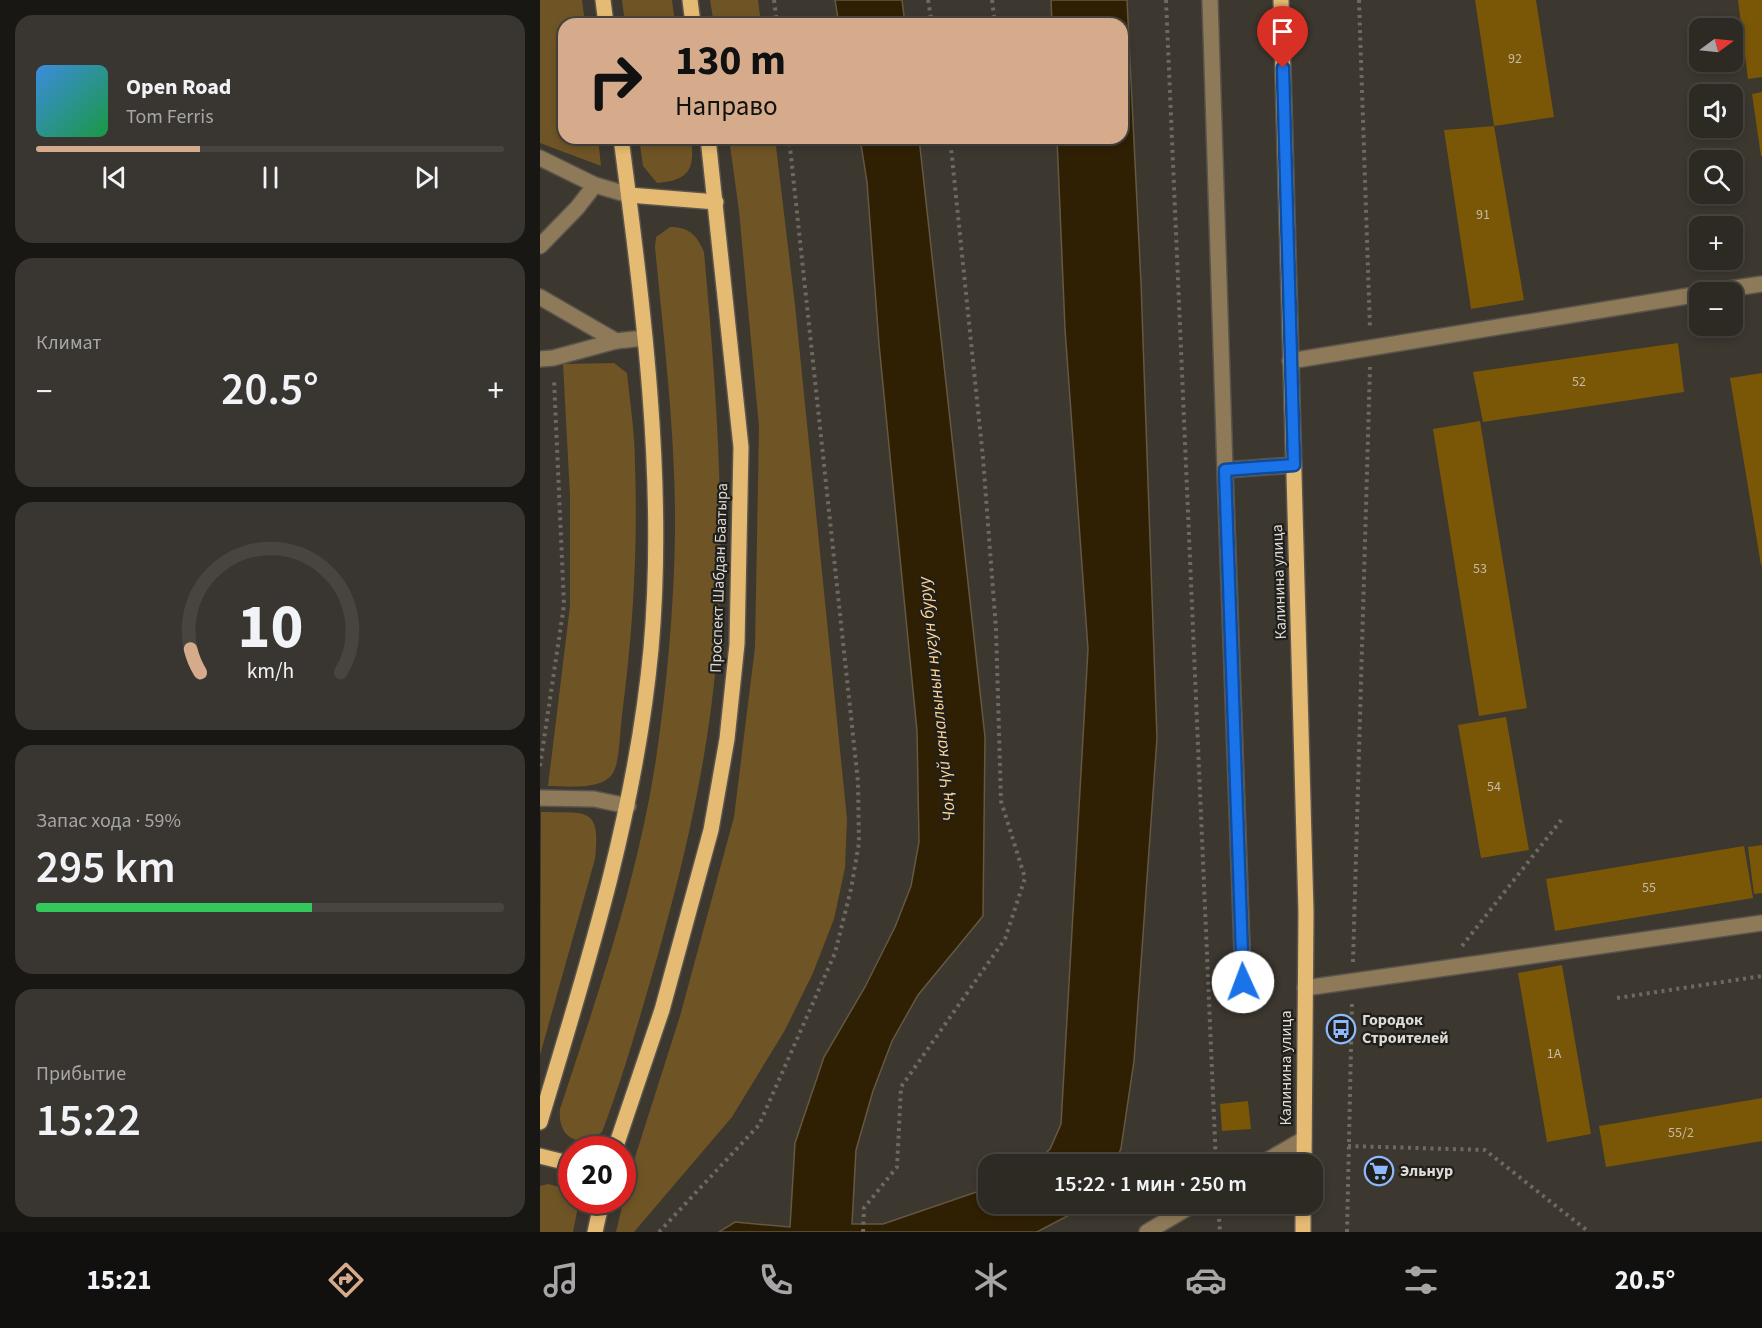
<!DOCTYPE html>
<html lang="ru">
<head>
<meta charset="utf-8">
<style>
	:root { --surface:#2d2923; --page:#393530; --text:#f1f3f6; --muted:#a7a6a6; --line:#484541; --accent:#d6ab8b }
	body { margin:0; font-family:"Source Sans 3",sans-serif; background:var(--page); color:var(--text); height:100vh; display:flex; flex-direction:column; font-size:22px; white-space:nowrap }
	* { box-sizing:border-box; margin:0 }
	p { font-size:20px; color:var(--muted) }
	.icon { flex:none; width:33px; height:33px; fill:none; stroke:currentColor; stroke-width:2; stroke-linecap:round; stroke-linejoin:round }
	.map { position:relative; flex:1; overflow:hidden }
	.side { display:flex; flex-direction:column; gap:15px; padding:15px; background:#191713; width:540px }
	.side>* { flex:none }
	.guide { position:absolute; left:18px; top:18px; width:570px; height:126px; border-radius:18px; box-shadow:0 3px 9px #0003,0 0 0 2px var(--line); background:#d6ab8b; color:#111; overflow:hidden }
	.needle { width:39px; rotate:75deg }
	.controls { position:absolute; left:1149px; top:18px; display:grid; gap:12px }
	.controls a { display:grid; place-items:center; width:54px; height:54px; border-radius:12px; background:var(--surface); box-shadow:0 3px 9px #0003,0 0 0 2px var(--line); font-size:30px }
	.speed { position:absolute; left:18px; top:1136px; display:flex; gap:12px; font-size:30px; font-weight:700; text-align:center }
	.speed>* { display:grid; place-content:center; width:78px; height:78px; border-radius:50%; background:var(--surface); box-shadow:0 3px 9px #0003,0 0 0 2px var(--line); line-height:1 }
	.speed .limit { border:9px solid #d22; background:#fff; color:#111 }
	.pin { position:absolute; display:grid; place-items:center; width:51px; height:51px; color:#fff; margin:-62px -26px; border-radius:50% 50% 50% 0; rotate:-45deg; box-shadow:0 0 6px #0007 }
	.pin .icon { rotate:45deg }
	.me { position:absolute; width:66px; margin:-33px; rotate:358deg; stroke-linejoin:round; filter:drop-shadow(0 0 4px #0008) }
	.turn { display:flex; align-items:center; gap:21px; height:126px; padding:0 18px; font-size:27px }
	.turn .icon { width:78px; height:78px; stroke-width:2.5 }
	.turn b { display:block; font-size:42px; line-height:51px }
	.big { font-size:45px; font-weight:600; line-height:1.1 }
	.side .widget { flex:1; display:flex; flex-direction:column; justify-content:center; gap:9px; min-width:0; padding:0 21px; border-radius:18px; background:var(--page) }
	.side .dial { align-items:center; gap:0 }
	.dial svg { height:156px; overflow:visible; fill:none; stroke:var(--line); stroke-width:7; stroke-linecap:round; text-anchor:middle }
	.dial text { fill:var(--text); stroke:none }
	.song { display:flex; align-items:center; gap:18px }
	.cover { width:72px; height:72px; border-radius:9px; background:linear-gradient(135deg,hsl(210 70% 55%),hsl(140 70% 35%)) }
	.played { height:6px; border-radius:3px; background:linear-gradient(90deg,var(--accent) 35%,var(--line) 35%) }
	.keys { display:flex; justify-content:space-around; direction:ltr }
	.heat { display:flex; justify-content:space-between; align-items:center; font-size:33px; direction:ltr }
	.charge { height:9px; border-radius:4px; background:linear-gradient(90deg,#34c759 59%,var(--line) 0) }
	.trip { position:absolute; left:438px; top:1154px; width:345px; height:60px; border-radius:18px; background:var(--surface); box-shadow:0 3px 9px #0003,0 0 0 2px var(--line); font-weight:600; line-height:60px; text-align:center }
	.dock { display:flex; height:96px; justify-content:space-around; align-items:center; background:#12100e; color:var(--muted) }
	.dock .icon { width:42px; height:42px }
	.dock .active { color:var(--accent) }
	.dock b { font-size:27px; color:var(--text) }
	main { display:flex; flex:1; min-height:0 }
	.map>svg:first-child { display:block }
</style>
</head>
<body>
<main>
<section class="side">
<div class="widget">
<div class="song"><i class="cover"></i><div><b>Open Road</b><p>Tom Ferris</p></div></div>
<div class="played"></div>
<div class="keys"><svg class="icon" aria-label="previous" viewBox="0 0 24 24"><path d="M18 5L8 12l10 7zM5 5v14"/></svg><svg class="icon" aria-label="pause" viewBox="0 0 24 24"><path d="M8 5v14M16 5v14"/></svg><svg class="icon" aria-label="next" viewBox="0 0 24 24"><path d="M6 5l10 7-10 7zM19 5v14"/></svg></div>
</div>
<div class="widget"><p>Климат</p>
<div class="heat"><a>−</a><b class="big">20.5°</b><a>+</a></div>
</div>
<div class="widget dial"><svg viewBox="0 0 100 80">
<path d="M14 69A42 42 0 1 1 86 69"/>
<path d="M14 69A42 42 0 0 1 9 57" stroke="#d6ab8b"/>
<text x="50" y="56" font-size="32" font-weight="700">10</text>
<text x="50" y="72" font-size="11">km/h</text>
</svg></div>
<div class="widget"><p>Запас хода · 59%</p><b class="big">295 km</b><div class="charge"></div></div>
<div class="widget"><p>Прибытие</p><b class="big">15:22</b></div>
</section>
<div class="map">
<svg width="1222" height="1232" viewBox="0 0 1222 1232">
	<rect width="100%" height="100%" fill="#3c372f"/>
	<g fill="#6f5425">
		<polygon points="0,0 42,0 45,24 24,24 24,138 58,138 61,166 0,143"/>
		<polygon points="82,0 132,0 135,24 85,24"/>
		<polygon points="170,0 218,0 221,24 174,24"/>
		<path d="M 99,138 L 151,138 C 155,169 150,180 117,183 L 103,166 Z"/>
		<polygon points="189,138 235,138 255,305 307,819 305,868 294,919 273,973 245,1030 192,1117 94,1232 76,1232 90,1173 140,1016 194,817 215,647 219,427 199,211"/>
		<path d="M 130,227 C 149,227 157,235 164,252 C 176,385 186,518 177,651 C 169,756 145,858 117,958 C 100,1016 84,1075 62,1132 C 40,1150 17,1138 20,1109 C 58,994 98,878 116,759 C 127,684 134,608 135,532 C 136,437 124,342 115,247 L 116,237 Z"/>
		<path d="M 74,363 L 87,373 C 90,403 95,433 95,464 C 98,548 93,632 82,715 C 80,730 80,761 73,773 C 62,791 26,786 8,786 L 30,606 L 30,496 L 23,364 Z"/>
		<path d="M 1,812 C 47,813 61,806 55,859 L 0,1055 Z"/>
		<polygon points="8,1184 24,1188 31,1193 32,1200 36,1200 38,1207 33,1232 0,1232 0,1186"/>
	</g>
	<g fill="#2f2004" stroke="#645843" stroke-width="1.5">
		<polygon points="295,0 362,0 365,24 299,24"/>
		<polygon points="511,0 587,0 601,283 617,738 594,1061 581,1148 575,1164 495,1164 510,1149 521,1124 548,649 525,329 517,138 582,138 582,24 512,24"/>
		<polygon points="320,138 379,138 445,737 443,916 378,995 352,1041 333,1091 316,1150 312,1224 343,1224 448,1188 448,1203 552,1203 497,1232 179,1232 195,1222 250,1227 255,1143 284,1057 325,987 355,927 371,886 379,842 377,731 339,344 327,182"/>
	</g>
	<g fill="#7a5607">
		<polygon points="935,0 996,0 1014,117 954,126"/>
		<polygon points="1198,0 1222,0 1222,77 1208,79"/>
		<polygon points="1222,92 1222,156 1221,156 1212,94"/>
		<polygon points="954,126 984,300 931,309 904,130"/>
		<polygon points="1138,343 1144,392 943,422 933,372"/>
		<polygon points="1222,373 1222,565 1221,565 1190,378"/>
		<polygon points="940,421 987,708 939,716 893,429"/>
		<polygon points="966,717 989,850 941,858 918,725"/>
		<polygon points="1222,845 1222,893 1214,894 1208,847"/>
		<polygon points="1204,846 1213,898 1015,931 1006,879"/>
		<polygon points="1022,965 1051,1134 1007,1142 978,973"/>
		<polygon points="1222,1098 1222,1141 1066,1167 1059,1126"/>
		<polygon points="708,1101 711,1129 682,1131 680,1104"/>
		<polygon points="846,1160 850,1178 833,1182 829,1164"/>
	</g>
	<g fill="none" stroke-linecap="round" stroke-linejoin="round">
		<g stroke="#59554d" stroke-width="18">
			<g id="minor">
				<polyline points="670,0 685,470"/>
				<polyline points="0,158 55,185"/>
				<polyline points="0,246 37,208 55,185 89,195"/>
				<polyline points="1168,292 1222,284"/>
				<polyline points="0,297 76,341 105,338"/>
				<polyline points="0,359 13,358 76,341"/>
				<polyline points="750,361 1160,294"/>
				<polyline points="0,798 54,799 88,806"/>
				<polyline points="765,988 1222,923"/>
				<polyline points="704,1005 685,470 754,465"/>
				<polyline points="721,1164 764,1139"/>
				<polyline points="607,1232 656,1203"/>
			</g>
		</g>
		<g stroke="#59554d" stroke-width="18">
			<g id="major">
				<polyline points="63,0 66,24"/>
				<polyline points="150,0 153,24"/>
				<polyline points="741,0 766,912 764,1164"/>
				<polyline points="89,195 176,202"/>
				<path d="M 0,1122 C 47,967 96,811 111,649 C 126,481 103,305 81,138"/>
				<polyline points="75,1149 122,1010 171,830 187,739 197,644 201,447 168,138"/>
				<polyline points="0,1156 32,1164"/>
				<polyline points="55,1232 62,1200"/>
				<polyline points="763,1232 763,1203"/>
			</g>
		</g>
		<g stroke="#6e6a63" stroke-width="4" stroke-dasharray="3 4.5" stroke-linecap="butt">
			<polyline points="234,0 237,24"/>
			<polyline points="388,0 392,24"/>
			<polyline points="452,0 455,24"/>
			<polyline points="626,0 676,1164"/>
			<polyline points="819,0 830,329"/>
			<polyline points="0,766 24,605 14,379"/>
			<polyline points="922,946 1022,819"/>
			<polyline points="813,962 830,367"/>
			<polyline points="1077,998 1222,976"/>
			<polyline points="808,1146 945,1150 1049,1232"/>
			<polyline points="678,1204 680,1232"/>
			<polyline points="119,1232 219,1125 295,953 311,889 319,843 318,782 249,138"/>
			<polyline points="323,1232 324,1208 357,1167 361,1087 465,939 485,878 461,801 456,629 443,458 410,138"/>
			<polyline points="807,1232 812,1002"/>
		</g>
		<use href="#minor" stroke="#8e7a58" stroke-width="15"/>
		<use href="#major" stroke="#e5ba72" stroke-width="15"/>
	</g>
	<g fill="none" stroke-linecap="round" stroke-linejoin="round">
		<g stroke="#114b97" stroke-width="15">
			<polyline id="route" points="703,982 685,470 754,465 743,68"/>
		</g>
		<use href="#route" stroke="#1a73e8" stroke-width="10"/>
	</g>
	<defs>
		<g id="bus-ring" transform="scale(1.5)"><circle r="9.5" fill="#211f1b" stroke="#8eb9fc" stroke-width="1.5"/><path d="M-5-6H5V4H4V6H2V4H-2V6H-4V4H-5ZM-3.5-4V0h7V-4ZM-3.5 1.2v1.5H-2V1.2ZM2 1.2v1.5H3.5V1.2Z" fill="#8eb9fc"/></g>
		<g id="supermarket-ring" transform="scale(1.5)"><circle r="9.5" fill="#211f1b" stroke="#8eb9fc" stroke-width="1.5"/><path d="M-6-5.5h2.5l.6 2H6L4.5 2H-2.5L-4.4-4H-6ZM-1.5 3.2a1.3 1.3 0 1 0 .1 0ZM3 3.2a1.3 1.3 0 1 0 .1 0Z" fill="#8eb9fc"/></g>
	</defs>
	<g fill-rule="evenodd">
		<use href="#bus-ring" x="801" y="1029"/>
		<use href="#supermarket-ring" x="839" y="1171"/>
	</g>
	<g text-anchor="middle" dominant-baseline="central" stroke-width="4.5" stroke-linejoin="round" paint-order="stroke">
		<g font-size="14" fill="#c5baa2">
			<text x="975" y="59">92</text>
			<text x="943" y="215">91</text>
			<text x="1039" y="382">52</text>
			<text x="940" y="569">53</text>
			<text x="954" y="787">54</text>
			<text x="1109" y="888">55</text>
			<text x="1014" y="1054">1А</text>
			<text x="1141" y="1133">55/2</text>
		</g>
		<g font-size="16" fill="#dedbd6" stroke="#211f1b">
			<text transform="translate(179 578) rotate(-88)">Проспект Шабдан Баатыра</text>
			<text transform="translate(739 582) rotate(-92)">Калинина улица</text>
			<text transform="translate(746 1068) rotate(-90)">Калинина улица</text>
		</g>
		<g font-size="16" font-weight="bold" fill="#dedbd6" stroke="#211f1b" text-anchor="start">
			<text x="822" y="1020">Городок<tspan x="822" dy="18">Строителей</tspan></text>
			<text x="860" y="1171">Эльнур</text>
		</g>
		<g font-size="18" font-style="italic" fill="#fbd495" stroke="#211f1b">
			<text transform="translate(397 699) rotate(-96)">Чоң Чүй каналынын нугун буруу</text>
		</g>
	</g>
</svg>
<div class="controls">
<a><svg class="needle" viewBox="-14 -14 28 28"><path d="M0-13l5 13h-10z" fill="#e53935"/><path d="M0 13l5-13h-10z" fill="#a7a6a6"/></svg></a>
<a><svg class="icon" aria-label="sound" viewBox="0 0 24 24"><path d="M4 9h4l5-4v14l-5-4H4zM17 9q2 3 0 6"/></svg></a>
<a><svg class="icon" aria-label="search" viewBox="0 0 24 24"><circle cx="10" cy="10" r="6"/><path d="M15 15l6 6"/></svg></a>
<a>+</a>
<a>−</a>
</div>
<div class="speed"><div class="limit">20</div></div>
<div class="pin" style="left:743px;top:68px;background:#d93025"><svg class="icon" aria-label="arrive" viewBox="0 0 24 24"><path d="M6 21V4h12l-3 4 3 4H6"/></svg></div>
<svg class="me" style="left:703px;top:982px" viewBox="-20 -20 40 40"><circle r="19" fill="#fff"/><path d="M0-13L10 11 0 6-10 11z" fill="#1a73e8"/></svg>
<div class="trip">15:22 · 1 мин · 250 m</div>
<div class="guide">
<div class="turn"><svg class="icon" aria-label="right" viewBox="0 0 24 24"><path d="M7 20v-9h11M14 6l5 5-5 5"/></svg><div><b>130 m</b>Направо</div></div>
</div>
</div>
</main>
<nav class="dock">
<b>15:21</b>
<svg class="icon active" aria-label="directions" viewBox="0 0 24 24"><path d="M12 3l9 9-9 9-9-9zM9 14v-3h6M13 9l2 2-2 2"/></svg>
<svg class="icon" aria-label="music" viewBox="0 0 24 24"><path d="M9 18V5l10-2v13"/><circle cx="6" cy="18" r="3"/><circle cx="16" cy="16" r="3"/></svg>
<svg class="icon" aria-label="phone" viewBox="0 0 24 24"><path d="M5 4h4l2 5-3 2q2 4 5 5l2-3 5 2v4C11 20 4 13 5 4z"/></svg>
<svg class="icon" aria-label="climate" viewBox="0 0 24 24"><path d="M12 3v18M4 7l16 10M4 17L20 7"/></svg>
<svg class="icon" aria-label="car" viewBox="0 0 24 24"><path d="M5 17H2v-5l4-1 3-4h7l3 4 3 1v5h-3M9 17h6M6 11h13"/><circle cx="7" cy="17" r="2"/><circle cx="17" cy="17" r="2"/></svg>
<svg class="icon" aria-label="filters" viewBox="0 0 24 24"><path d="M4 7h16M4 17h16"/><circle cx="9" cy="7" r="2"/><circle cx="15" cy="17" r="2"/></svg>
<b>20.5°</b>
</nav>
</body>
</html>
